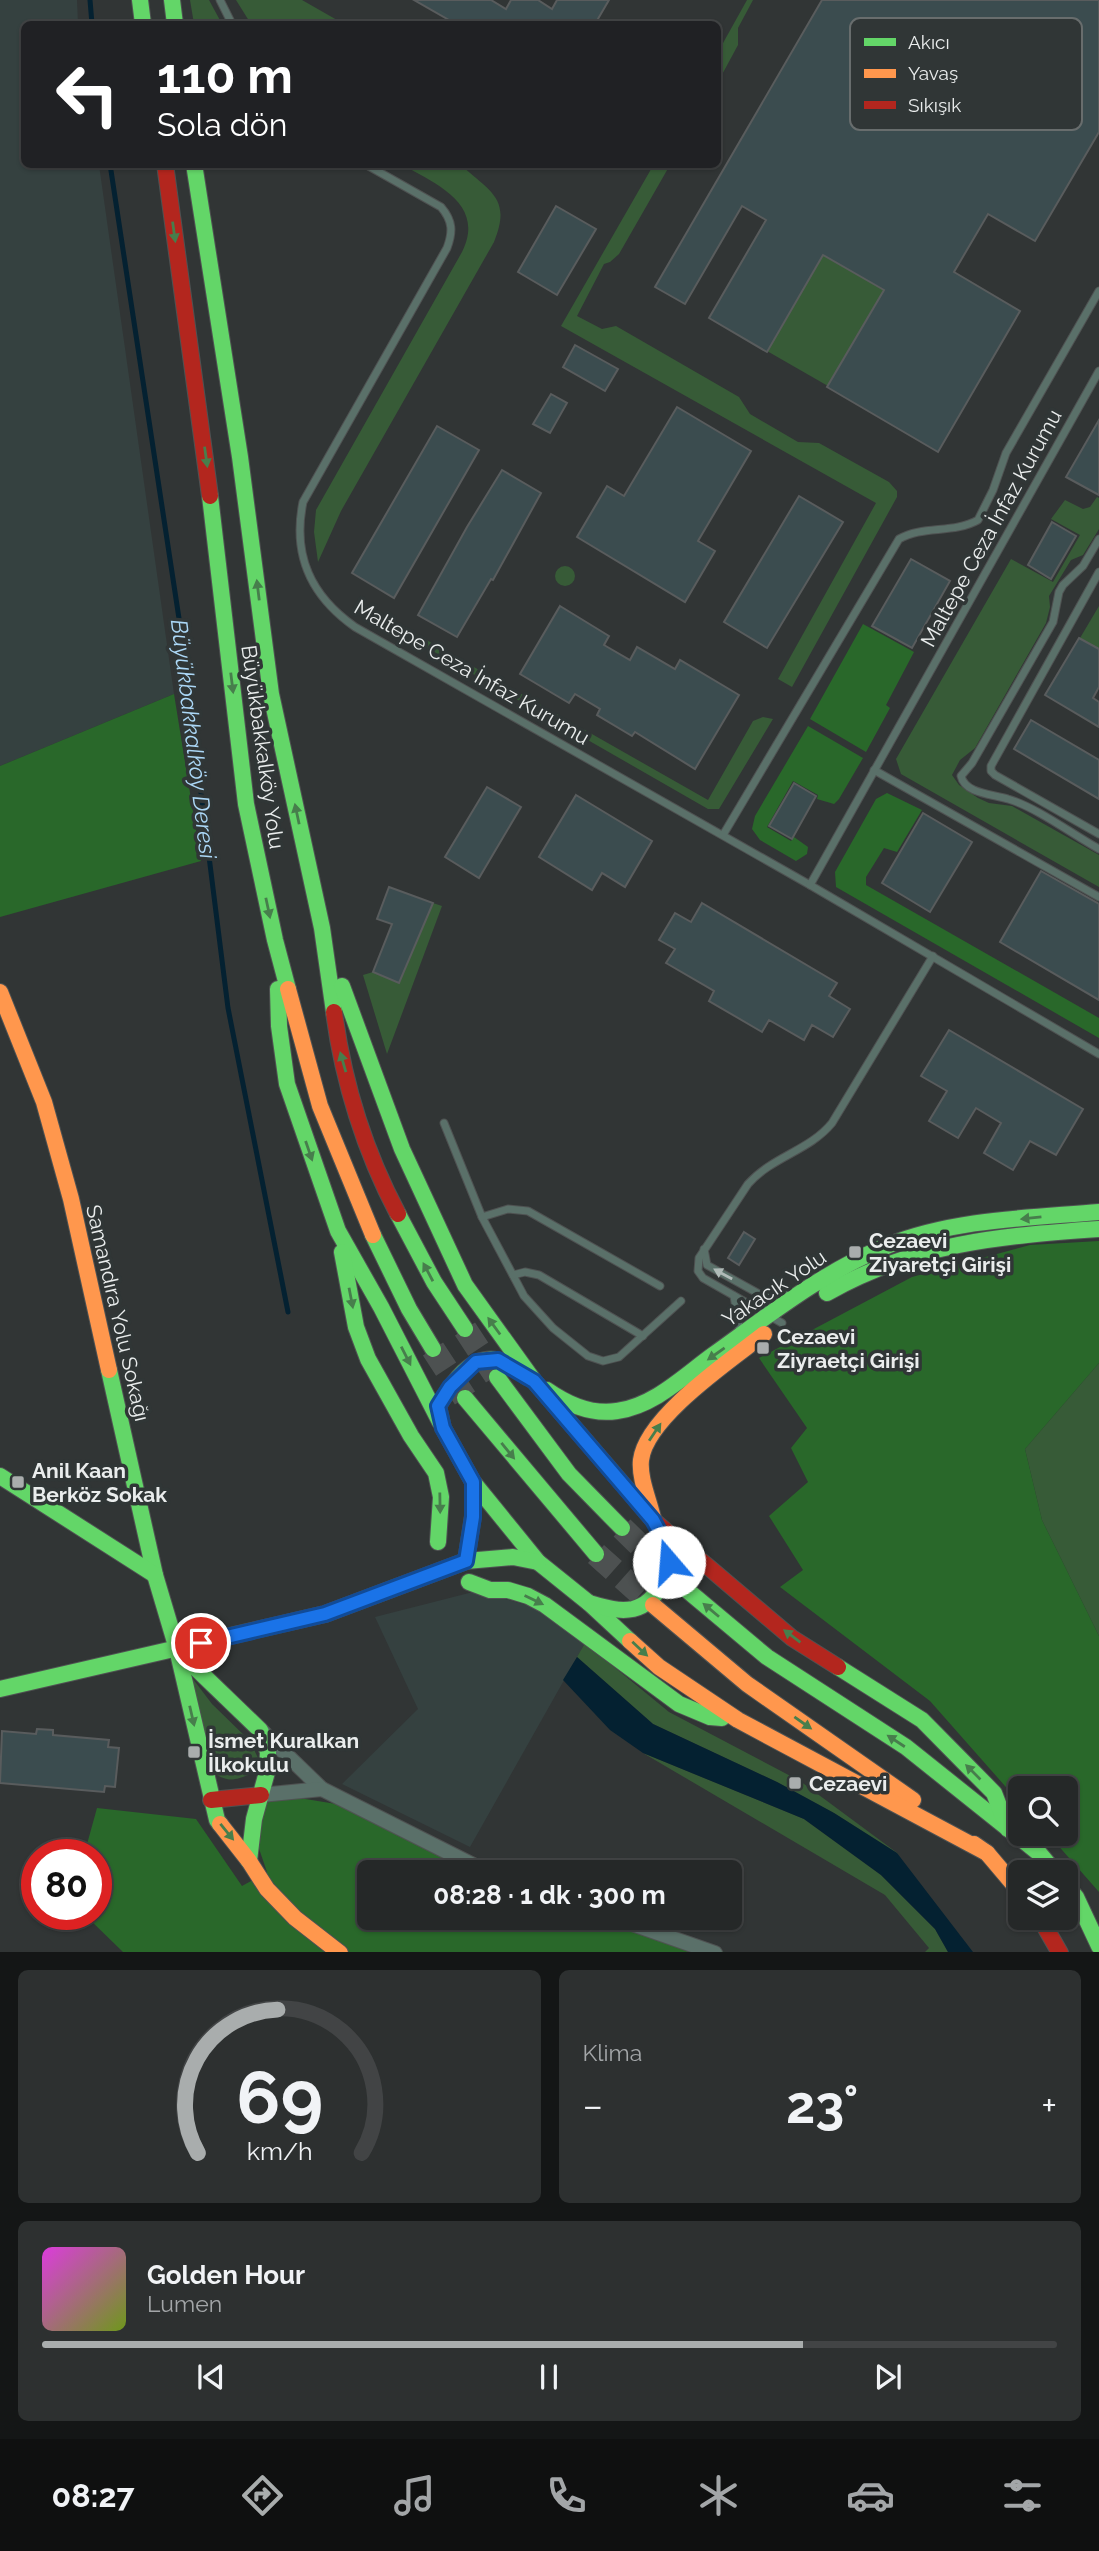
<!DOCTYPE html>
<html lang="tr">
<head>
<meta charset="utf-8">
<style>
	:root { --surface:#252828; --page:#2d3030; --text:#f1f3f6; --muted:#a3a6a8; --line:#424445; --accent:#a9adad }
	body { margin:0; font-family:Raleway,sans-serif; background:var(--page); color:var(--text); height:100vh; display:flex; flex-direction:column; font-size:26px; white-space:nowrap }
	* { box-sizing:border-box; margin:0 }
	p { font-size:23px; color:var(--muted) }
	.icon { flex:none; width:38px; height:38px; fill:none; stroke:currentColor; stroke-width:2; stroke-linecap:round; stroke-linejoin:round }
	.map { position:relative; height:1952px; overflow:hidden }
	.drawer { display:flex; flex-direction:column; gap:18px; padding:18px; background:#141616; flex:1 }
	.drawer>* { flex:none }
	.banner { position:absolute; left:21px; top:21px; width:700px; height:147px; border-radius:10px; box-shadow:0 2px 5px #0004,0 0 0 2px var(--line); background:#202124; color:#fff; overflow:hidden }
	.controls { position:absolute; left:1008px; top:1776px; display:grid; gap:14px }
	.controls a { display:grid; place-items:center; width:70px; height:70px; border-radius:10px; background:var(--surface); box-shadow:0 2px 5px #0004,0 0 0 2px var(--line); font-size:35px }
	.speed { position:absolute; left:21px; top:1839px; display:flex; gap:14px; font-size:35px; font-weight:700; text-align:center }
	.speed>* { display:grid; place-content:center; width:91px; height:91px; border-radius:50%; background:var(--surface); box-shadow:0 2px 5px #0004,0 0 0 2px var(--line); line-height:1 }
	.speed .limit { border:10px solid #d22; background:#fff; color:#111 }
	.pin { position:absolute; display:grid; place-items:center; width:60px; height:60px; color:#fff; margin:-30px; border:4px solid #fff; border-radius:50%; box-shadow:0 2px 7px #0007 }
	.me { position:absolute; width:77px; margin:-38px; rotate:342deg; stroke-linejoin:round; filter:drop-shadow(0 0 5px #0008) }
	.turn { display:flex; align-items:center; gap:24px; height:147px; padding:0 21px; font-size:32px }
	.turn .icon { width:91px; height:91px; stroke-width:2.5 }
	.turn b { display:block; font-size:49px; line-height:60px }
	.big { font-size:52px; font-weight:700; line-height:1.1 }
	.drawer .card { flex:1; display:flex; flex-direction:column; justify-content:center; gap:10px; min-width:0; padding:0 24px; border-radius:10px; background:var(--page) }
	.drawer .dial { align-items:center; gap:0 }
	.dial svg { height:182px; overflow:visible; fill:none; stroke:var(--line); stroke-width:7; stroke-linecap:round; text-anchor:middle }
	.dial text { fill:var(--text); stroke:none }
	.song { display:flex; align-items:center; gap:21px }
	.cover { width:84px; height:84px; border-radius:10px; background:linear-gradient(135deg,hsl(300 70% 55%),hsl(80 70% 35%)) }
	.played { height:7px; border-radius:4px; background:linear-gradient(90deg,var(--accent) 75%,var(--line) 75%) }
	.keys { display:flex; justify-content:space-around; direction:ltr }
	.heat { display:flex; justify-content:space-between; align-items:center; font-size:38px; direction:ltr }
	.drawer .tiles { flex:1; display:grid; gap:18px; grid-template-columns:1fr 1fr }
	.card:last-child { grid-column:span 2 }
	.trip { position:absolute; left:357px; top:1860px; width:385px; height:70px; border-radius:10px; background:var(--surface); box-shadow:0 2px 5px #0004,0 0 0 2px var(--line); font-weight:700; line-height:70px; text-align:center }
	.tab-bar { display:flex; height:112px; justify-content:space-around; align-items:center; background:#0f1010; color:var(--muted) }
	.tab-bar .icon { width:49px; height:49px }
	.tab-bar .selected { color:var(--accent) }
	.tab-bar b { font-size:32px; color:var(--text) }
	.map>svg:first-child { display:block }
</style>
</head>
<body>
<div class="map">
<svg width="1099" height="1953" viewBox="0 0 1099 1953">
	<rect width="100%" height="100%" fill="#313535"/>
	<g fill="#354140">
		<polygon points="0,0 77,0 78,24 24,24 24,164 99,165 174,694 0,766"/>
		<polygon points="477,1591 534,1607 585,1643 470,1847 342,1784 418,1709 375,1617"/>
	</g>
	<g fill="#375b37">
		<polygon points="190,0 209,0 222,24 194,24"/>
		<polygon points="236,0 302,0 344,24 251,24"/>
		<polygon points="747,0 753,0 738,28 738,45 718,82 718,52"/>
		<polygon points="654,164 670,165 619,254 610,262 604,264 577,316 602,329 616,326 739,397 750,414 798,442 819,443 889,482 897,491 897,497 792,687 778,679 876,503 561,326"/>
		<path d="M 403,165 L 461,165 C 490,192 512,198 494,242 L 341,511 L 318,562 L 314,532 L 316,510 L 462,252 C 486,204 436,184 403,165 Z"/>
		<polygon points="823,255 884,290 828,386 767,351"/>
		<polygon points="1097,497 1099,498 1099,529 1083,555 1071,560 1049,596 1050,607 1046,623 975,748 960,760 952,775 959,785 978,798 989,803 1012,806 1099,855 1099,887 901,774 896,759 1011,559 1053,582 1080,535 1051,519 1065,500 1083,509 1090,507"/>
		<circle cx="565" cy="576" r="10"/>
		<polygon points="1099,606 1099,649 1080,638"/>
		<polygon points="386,617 708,800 753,721 763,717 773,719 719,809 708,809 384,623"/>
		<polygon points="433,903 442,906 387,1054 363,975 373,972 399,983"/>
		<polygon points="1099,1363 1099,1636 1042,1520 1025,1449"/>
		<polygon points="585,1643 669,1712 800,1781 900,1855 834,1813 777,1782 653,1724 577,1657"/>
		<path d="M 193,1679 L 212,1704 L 250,1741 L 258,1758 L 251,1774 C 231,1782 226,1782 208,1769 Z"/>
		<polygon points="643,1753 804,1819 881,1875 935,1929 948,1952 925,1952 929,1948 885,1895"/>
	</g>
	<g fill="#29682a">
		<polygon points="863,624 914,652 886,705 890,708 866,752 810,719"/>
		<polygon points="174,694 201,861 0,917 0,766"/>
		<polygon points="808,726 863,758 839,799 834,804 817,799 818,795 793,781 767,827 791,841 794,837 808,847 807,854 796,861 760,840 752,829 755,816"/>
		<polygon points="887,793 922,810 897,852 884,848 866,877 866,885 1099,1018 1099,1038 836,887 835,872 876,799"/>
		<polygon points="1099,1241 1099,1363 1025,1449 1042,1520 1099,1636 1099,1892 1048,1834 1066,1834 1066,1788 1020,1788 1020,1803 930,1701 780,1587 803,1570 769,1516 808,1482 791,1448 807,1428 759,1358 912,1277 1030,1245"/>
		<polygon points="269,1793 336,1804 486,1872 369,1872 369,1918 621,1918 724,1952 123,1952 85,1915 96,1914 96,1855 84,1855 97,1808 196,1819 242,1886 267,1872 254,1834"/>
	</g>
	<polygon fill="#042131" points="577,1657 653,1724 777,1782 834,1813 897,1853 973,1952 948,1952 935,1929 881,1875 804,1819 643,1753 610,1730 563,1680"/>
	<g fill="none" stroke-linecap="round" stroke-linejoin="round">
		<g stroke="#042131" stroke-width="5">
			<polyline points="90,0 92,24"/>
			<polyline points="110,164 180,625 228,1008 288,1312"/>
		</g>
	</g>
	<g fill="#3b4c4f" stroke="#595c5d" stroke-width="2">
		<polygon points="414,0 491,0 506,9 511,0 538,0 552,9 557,0 609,0 595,24 456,24"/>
		<polygon points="822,0 1099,0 1099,132 1035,241 988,214 954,272 1020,311 938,452 827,387 884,290 823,255 767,352 709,318 766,220 742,206 685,304 655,287"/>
		<polygon points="556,206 596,229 557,295 518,272"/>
		<polygon points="575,345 618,369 605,391 563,367"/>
		<polygon points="551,394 567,403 550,433 533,424"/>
		<polygon points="677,407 751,451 698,541 715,551 685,602 577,537 607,486 624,496"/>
		<polygon points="1099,420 1099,495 1066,477"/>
		<polygon points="437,426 479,450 394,598 352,573"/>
		<polygon points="502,470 541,493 493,580 491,579 457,637 418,615 467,527"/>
		<polygon points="799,496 843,522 767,648 724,622"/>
		<polygon points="1052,522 1076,536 1051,579 1028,565"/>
		<polygon points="911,559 950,581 912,648 872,626"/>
		<polygon points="560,606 609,636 604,645 630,660 637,647 675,669 680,660 739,695 695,769 635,732 632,736 597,715 600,709 575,694 569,703 520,674"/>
		<polygon points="1079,638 1099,649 1099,687 1093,698 1099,702 1099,727 1045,695"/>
		<polygon points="1031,720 1099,760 1099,799 1014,749"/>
		<polygon points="794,783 816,796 792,839 769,826"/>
		<polygon points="487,787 521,807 479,878 445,857"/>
		<polygon points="576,795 652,841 625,887 602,873 592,890 539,857"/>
		<polygon points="923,813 972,842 930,912 882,883"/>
		<polygon points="1041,871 1099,904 1099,1000 1000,942"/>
		<polygon points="389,887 433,903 399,983 373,972 392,924 377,919"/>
		<polygon points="702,903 837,983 829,996 850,1009 833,1037 812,1025 804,1040 769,1020 762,1032 709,1001 714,991 666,963 675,949 659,940 675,913 691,922"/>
		<polygon points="949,1030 1083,1109 1056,1155 1030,1141 1013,1170 984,1153 1001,1123 976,1108 958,1138 929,1121 947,1091 921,1076"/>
		<polygon points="744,1232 755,1239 739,1265 728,1258"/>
		<polygon points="37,1729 53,1730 53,1735 109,1740 108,1747 119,1748 115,1787 105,1786 104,1792 0,1783 2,1731 36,1734"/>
	</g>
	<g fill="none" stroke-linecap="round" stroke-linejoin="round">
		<g stroke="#4d5151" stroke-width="24" stroke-dasharray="24 12" stroke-linecap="butt">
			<polyline points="465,1329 496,1376"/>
			<polyline points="433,1349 465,1398"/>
			<polyline points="622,1528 675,1580"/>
			<polyline points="596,1554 653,1605"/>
		</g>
		<g stroke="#4f5252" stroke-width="9">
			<g id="lane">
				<polyline points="220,0 232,24"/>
				<path d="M 365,164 L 441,207 C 453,221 453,232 447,248 L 303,502 C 292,556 311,596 355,627 L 810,885 L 1099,1054"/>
				<path d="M 1099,539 L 1083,566 L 1063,585 L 1059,592 L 1053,622 L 972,763 L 961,776 C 965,794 993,794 1008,799 C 1036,807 1072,834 1099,849"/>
				<polyline points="1099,572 991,766 991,771 995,775 1099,834"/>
				<polyline points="874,770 1099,897"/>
				<path d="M 723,835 L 899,539 C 923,525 953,534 978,520 L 993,490 L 1006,453 L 1099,291"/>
				<polyline points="810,885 1099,371"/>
				<polyline points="444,1123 482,1217 524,1296 553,1328 588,1356 603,1361 619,1357 681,1301"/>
				<polyline points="482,1217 508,1209 528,1211 660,1286"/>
				<polyline points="704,1249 707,1265 761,1295 768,1312"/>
				<polyline points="513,1275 525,1272 539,1275 643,1336"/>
				<polyline points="761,1295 790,1294"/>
				<polyline points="734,1296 740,1333"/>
				<path d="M 782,1323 L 703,1278 L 698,1271 L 699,1258 L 748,1184 C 773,1156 809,1151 832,1123 L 933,956"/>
			</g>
		</g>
		<g stroke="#4f5252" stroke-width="16">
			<g id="street">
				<polyline points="262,1731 322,1789 487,1872"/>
				<polyline points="261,1795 322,1789"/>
				<polyline points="615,1918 715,1953"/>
			</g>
		</g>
		<g stroke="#4f5252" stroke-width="18">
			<g id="fast">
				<polyline points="140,0 143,24"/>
				<polyline points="172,0 175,24"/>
				<polyline points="194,164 240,457 271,694 322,928 334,1012"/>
				<polyline points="210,496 246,804 275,940 288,989"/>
				<polyline points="342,986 402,1149 465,1285 534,1381 626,1488"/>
				<polyline points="278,989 279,1026 287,1084 338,1231 381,1307 440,1422"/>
				<polyline points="398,1214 434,1282 465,1329"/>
				<polyline points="373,1235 409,1309 433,1349"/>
				<polyline points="342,1252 356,1327 368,1359 411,1436 436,1473 441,1497 438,1542"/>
				<path d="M 827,1293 C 915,1243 1000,1236 1099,1229"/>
				<polyline points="109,1370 155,1575 177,1649 217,1820 220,1824"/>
				<polyline points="497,1377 569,1474 622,1528"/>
				<path d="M 527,1377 C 518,1371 508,1362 497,1360 C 469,1355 451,1386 438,1406 L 443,1428 L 473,1482 L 538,1562 L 589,1603 L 630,1641"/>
				<path d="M 547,1390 C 567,1404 592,1415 617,1411 C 654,1406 684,1376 713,1355 C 769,1315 824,1271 889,1245 C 955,1219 1029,1218 1099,1212"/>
				<polyline points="465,1398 596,1554"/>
				<polyline points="0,1476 155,1575"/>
				<polyline points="473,1482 473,1516 466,1561 513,1557 538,1562"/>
				<polyline points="675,1580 767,1657 906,1747 1040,1854 1055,1872"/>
				<polyline points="469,1582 490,1590 508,1590 528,1596 545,1605 679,1704 710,1717 722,1718"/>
				<path d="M 589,1603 C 603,1607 618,1612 633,1609 C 658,1603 673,1569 667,1546 C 665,1539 660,1532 657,1526"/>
				<polyline points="177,1650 260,1730 268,1752 267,1772 254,1819 249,1861"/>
				<polyline points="838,1667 922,1720 994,1793 1008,1829"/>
				<polyline points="0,1689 325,1614 466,1561"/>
				<polyline points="1066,1885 1076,1897 1099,1946"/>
			</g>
		</g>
		<g stroke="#4f5252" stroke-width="18">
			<g id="slow">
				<polyline points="288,989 320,1106 373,1235"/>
				<polyline points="0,992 44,1102 71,1199 109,1370"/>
				<path d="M 653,1518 C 649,1500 639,1478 641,1460 C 646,1417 731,1360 764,1334"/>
				<polyline points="653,1605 747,1684 913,1800"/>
				<polyline points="630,1641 659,1667 738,1720 987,1853"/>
				<polyline points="220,1824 249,1861 267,1889 295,1918 340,1953"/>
				<polyline points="974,1844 987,1853 1020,1892"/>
			</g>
		</g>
		<g stroke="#4f5252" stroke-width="18">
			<g id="jam">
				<polyline points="165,164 210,496"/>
				<path d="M 334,1012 C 343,1081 365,1152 398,1214"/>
				<polyline points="626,1488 653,1520 792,1638 838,1667"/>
				<polyline points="211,1800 261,1795"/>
				<polyline points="1040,1918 1060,1953"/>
			</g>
		</g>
		<use href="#lane" stroke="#5a7069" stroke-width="7"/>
		<use href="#street" stroke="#5a7069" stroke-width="14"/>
		<use href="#fast" stroke="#63d668" stroke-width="16"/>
		<use href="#slow" stroke="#ff974d" stroke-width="16"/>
		<use href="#jam" stroke="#b3261e" stroke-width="16"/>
	</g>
	<defs><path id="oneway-solid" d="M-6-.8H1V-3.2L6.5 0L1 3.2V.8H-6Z" transform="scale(1.75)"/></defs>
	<g fill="#477e4c">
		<use href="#oneway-solid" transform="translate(174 232) rotate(82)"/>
		<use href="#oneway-solid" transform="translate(206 457) rotate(82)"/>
		<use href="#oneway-solid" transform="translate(258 590) rotate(-97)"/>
		<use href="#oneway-solid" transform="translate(232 683) rotate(83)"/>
		<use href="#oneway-solid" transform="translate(297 814) rotate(-102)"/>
		<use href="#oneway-solid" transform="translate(268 908) rotate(78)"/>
		<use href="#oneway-solid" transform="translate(343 1062) rotate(-106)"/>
		<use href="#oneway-solid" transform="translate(309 1151) rotate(71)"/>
		<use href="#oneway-solid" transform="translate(1031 1218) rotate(174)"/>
		<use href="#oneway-solid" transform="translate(428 1272) rotate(-118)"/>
		<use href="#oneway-solid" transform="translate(351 1298) rotate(79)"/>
		<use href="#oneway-solid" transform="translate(494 1326) rotate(-126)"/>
		<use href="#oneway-solid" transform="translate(716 1354) rotate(145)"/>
		<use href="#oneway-solid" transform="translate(406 1356) rotate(63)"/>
		<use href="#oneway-solid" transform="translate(655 1432) rotate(-56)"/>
		<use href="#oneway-solid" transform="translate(508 1451) rotate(51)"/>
		<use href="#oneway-solid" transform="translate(440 1503) rotate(89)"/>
		<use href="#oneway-solid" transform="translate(534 1600) rotate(26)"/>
		<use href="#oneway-solid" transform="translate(711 1610) rotate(-140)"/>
		<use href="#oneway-solid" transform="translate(792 1636) rotate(-143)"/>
		<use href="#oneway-solid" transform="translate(640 1649) rotate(43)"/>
		<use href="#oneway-solid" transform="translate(192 1716) rotate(77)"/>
		<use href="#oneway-solid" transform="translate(803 1723) rotate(35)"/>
		<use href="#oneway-solid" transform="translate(896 1741) rotate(-147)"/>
		<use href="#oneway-solid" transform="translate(973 1772) rotate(-135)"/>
		<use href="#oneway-solid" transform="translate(227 1832) rotate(51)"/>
	</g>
	<use fill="#b0bbb8" href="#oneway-solid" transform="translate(723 1274) rotate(-151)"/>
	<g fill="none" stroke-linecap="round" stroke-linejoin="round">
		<g stroke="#114b97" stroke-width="18">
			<polyline id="route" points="201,1643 325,1614 466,1561 473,1517 473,1482 443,1428 438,1406 450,1387 476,1362 498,1360 534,1381 653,1520 667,1546 669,1562"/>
		</g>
		<use href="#route" stroke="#1a73e8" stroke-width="12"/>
	</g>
	<g fill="#a9adad" stroke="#303636" stroke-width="2.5">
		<rect x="848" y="1245" width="14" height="14" rx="3.5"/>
		<rect x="756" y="1341" width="14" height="14" rx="3.5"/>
		<rect x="11" y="1475" width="14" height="14" rx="3.5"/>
		<rect x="187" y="1745" width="14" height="14" rx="3.5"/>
		<rect x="788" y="1776" width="14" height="14" rx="3.5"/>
	</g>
	<g text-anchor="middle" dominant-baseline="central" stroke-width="7" stroke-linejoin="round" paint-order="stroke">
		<g font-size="21" fill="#eaeded" stroke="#303636">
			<text transform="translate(991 528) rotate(-61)">Maltepe Ceza İnfaz Kurumu</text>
			<text transform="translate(472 672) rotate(30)">Maltepe Ceza İnfaz Kurumu</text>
			<text transform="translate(263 747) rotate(82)">Büyükbakkalköy Yolu</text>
			<text transform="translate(774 1288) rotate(-34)">Yakacık Yolu</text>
			<text transform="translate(118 1313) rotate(77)">Samandıra Yolu Sokağı</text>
		</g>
		<g font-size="21" font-weight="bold" fill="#eaeded" stroke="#303636" text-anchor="start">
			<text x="869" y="1240">Cezaevi<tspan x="869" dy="24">Ziyaretçi Girişi</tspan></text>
			<text x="777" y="1336">Cezaevi<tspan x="777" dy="24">Ziyraetçi Girişi</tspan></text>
			<text x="32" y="1470">Anil Kaan<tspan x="32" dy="24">Berköz Sokak</tspan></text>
			<text x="208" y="1740">İsmet Kuralkan<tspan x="208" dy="24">İlkokulu</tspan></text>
			<text x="809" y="1783">Cezaevi</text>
		</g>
		<g font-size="23" font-style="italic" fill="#acd8f7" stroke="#303636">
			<text transform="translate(194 739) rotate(83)">Büyükbakkalköy Deresi</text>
		</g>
	</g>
	<rect x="850" y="18" width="232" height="112" rx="10" fill="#303636" stroke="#686d6d" stroke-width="2"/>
	<rect x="864" y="38" width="32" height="8" fill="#63d668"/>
	<rect x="864" y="69" width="32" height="9" fill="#ff974d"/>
	<rect x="864" y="101" width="32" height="8" fill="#b3261e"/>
	<g font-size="19" fill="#eaeded">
		<text x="908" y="49">Akıcı</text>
		<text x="908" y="80">Yavaş</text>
		<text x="908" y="112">Sıkışık</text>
	</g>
</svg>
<div class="controls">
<a><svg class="icon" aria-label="search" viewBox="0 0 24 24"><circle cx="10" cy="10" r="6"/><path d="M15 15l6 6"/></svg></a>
<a><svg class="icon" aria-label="layers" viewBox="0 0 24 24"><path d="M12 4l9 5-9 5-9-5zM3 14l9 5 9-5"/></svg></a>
</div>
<div class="speed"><div class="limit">80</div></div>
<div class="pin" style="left:201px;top:1643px;background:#d93025"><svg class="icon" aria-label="arrive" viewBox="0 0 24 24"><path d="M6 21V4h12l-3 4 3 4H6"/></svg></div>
<svg class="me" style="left:669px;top:1562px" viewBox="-20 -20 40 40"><circle r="19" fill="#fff"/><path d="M0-13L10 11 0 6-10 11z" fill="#1a73e8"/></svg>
<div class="trip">08:28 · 1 dk · 300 m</div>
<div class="banner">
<div class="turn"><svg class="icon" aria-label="left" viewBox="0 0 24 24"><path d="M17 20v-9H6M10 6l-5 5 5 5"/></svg><div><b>110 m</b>Sola dön</div></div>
</div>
</div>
<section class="drawer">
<div class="tiles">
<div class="card dial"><svg viewBox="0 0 100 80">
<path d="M14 69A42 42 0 1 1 86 69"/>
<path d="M14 69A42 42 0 0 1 49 6" stroke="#a9adad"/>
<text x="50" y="56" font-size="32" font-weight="700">69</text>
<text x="50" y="72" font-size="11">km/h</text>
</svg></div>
<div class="card"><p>Klima</p>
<div class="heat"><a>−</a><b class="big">23°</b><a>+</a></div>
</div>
<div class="card">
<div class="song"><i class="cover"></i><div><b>Golden Hour</b><p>Lumen</p></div></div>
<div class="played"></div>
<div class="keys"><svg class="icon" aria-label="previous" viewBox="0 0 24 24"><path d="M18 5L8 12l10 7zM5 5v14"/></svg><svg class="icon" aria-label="pause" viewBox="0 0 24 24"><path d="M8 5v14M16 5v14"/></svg><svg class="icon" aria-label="next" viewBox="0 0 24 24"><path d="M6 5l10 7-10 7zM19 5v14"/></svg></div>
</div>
</div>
</section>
<nav class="tab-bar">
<b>08:27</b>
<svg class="icon selected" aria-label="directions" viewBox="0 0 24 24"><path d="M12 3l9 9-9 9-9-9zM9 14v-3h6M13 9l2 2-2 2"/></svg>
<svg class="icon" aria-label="music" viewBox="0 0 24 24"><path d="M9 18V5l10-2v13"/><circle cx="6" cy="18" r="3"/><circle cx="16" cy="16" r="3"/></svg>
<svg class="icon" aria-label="phone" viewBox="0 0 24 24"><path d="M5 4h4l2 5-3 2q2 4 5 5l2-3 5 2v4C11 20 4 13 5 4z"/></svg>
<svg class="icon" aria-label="climate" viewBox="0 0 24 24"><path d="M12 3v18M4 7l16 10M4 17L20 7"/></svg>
<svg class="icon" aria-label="car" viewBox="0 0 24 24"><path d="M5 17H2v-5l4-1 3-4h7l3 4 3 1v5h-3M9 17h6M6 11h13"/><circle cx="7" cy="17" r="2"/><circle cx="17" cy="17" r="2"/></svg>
<svg class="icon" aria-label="filters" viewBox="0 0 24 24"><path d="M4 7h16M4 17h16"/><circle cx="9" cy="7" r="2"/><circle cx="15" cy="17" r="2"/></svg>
</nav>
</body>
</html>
